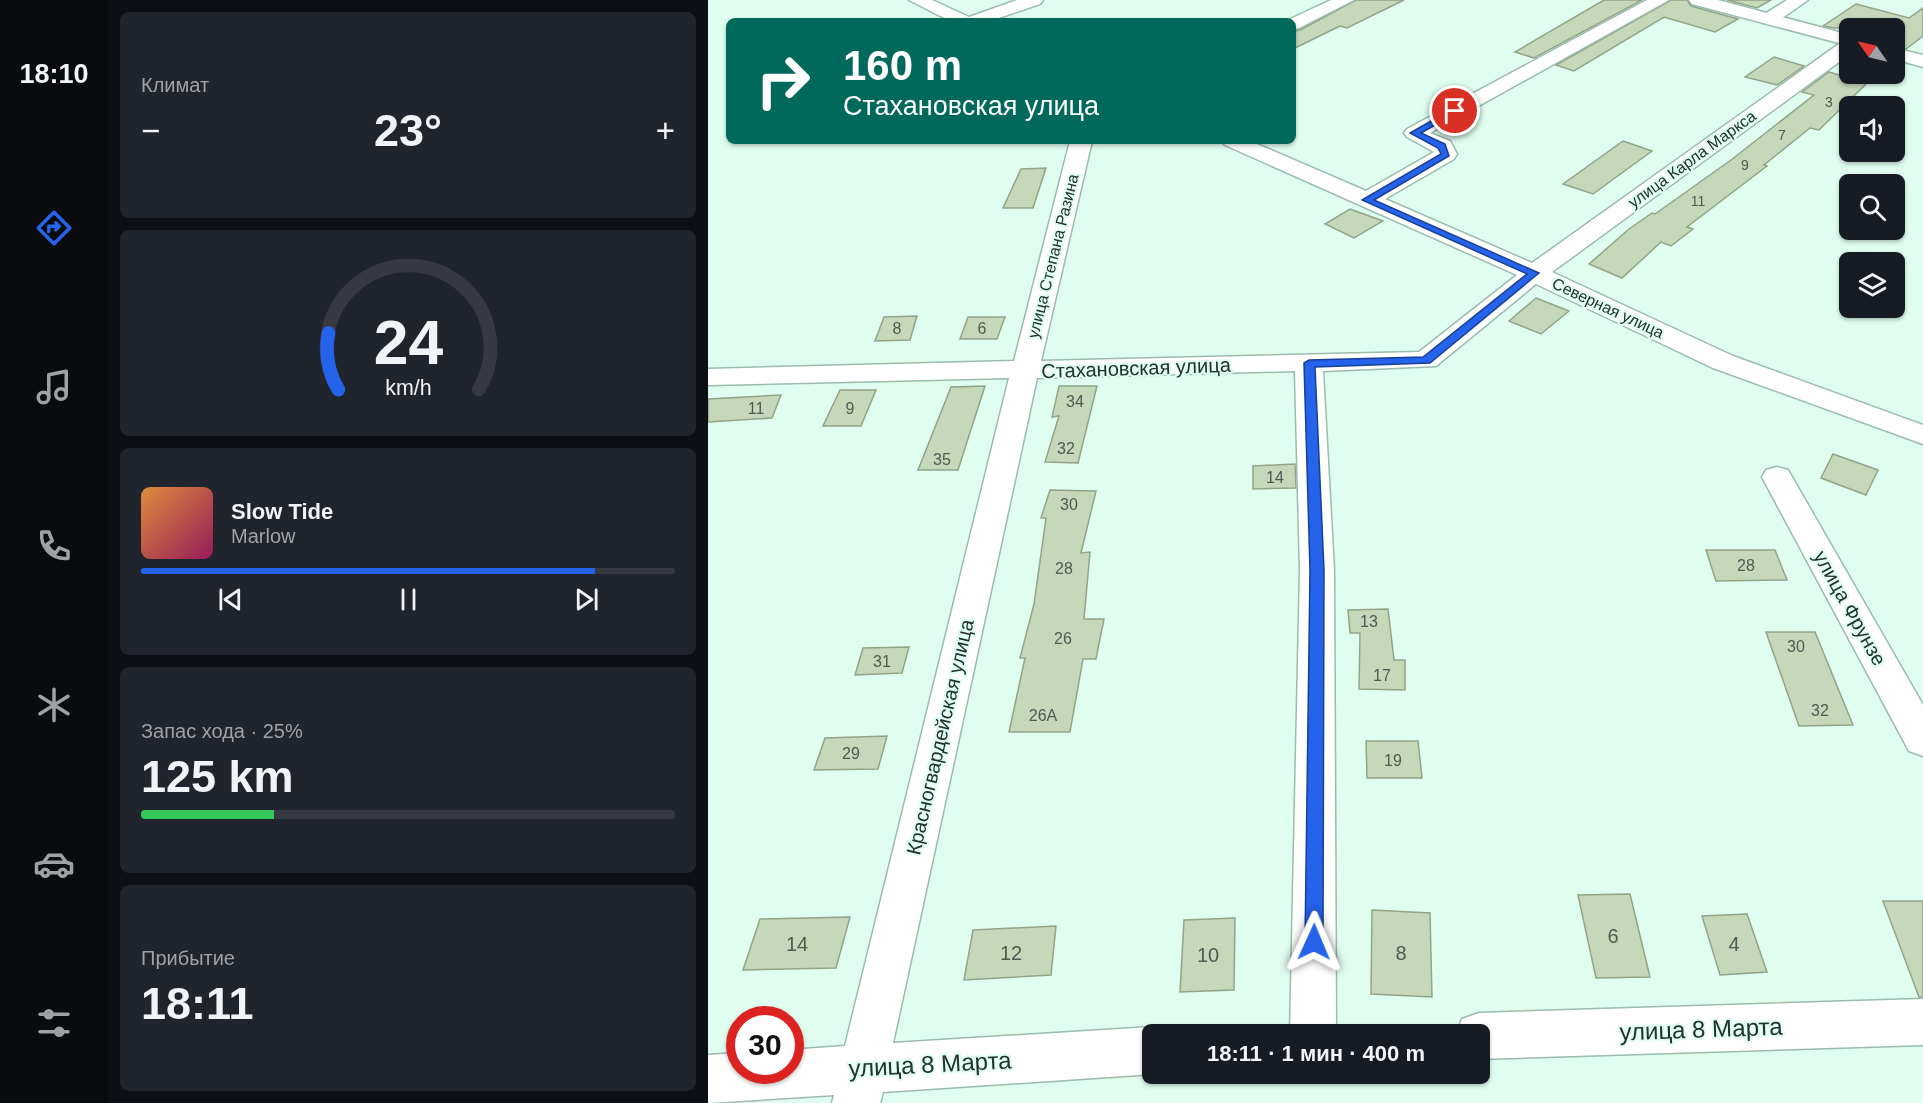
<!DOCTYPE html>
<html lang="ru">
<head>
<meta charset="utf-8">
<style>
	:root { --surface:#171b24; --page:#20242c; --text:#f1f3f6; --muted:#9ea1a6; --line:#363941; --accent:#2563eb }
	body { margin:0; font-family:Arial,sans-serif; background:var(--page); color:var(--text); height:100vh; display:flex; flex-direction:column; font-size:22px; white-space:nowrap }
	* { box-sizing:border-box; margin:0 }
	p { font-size:20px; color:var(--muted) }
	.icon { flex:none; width:33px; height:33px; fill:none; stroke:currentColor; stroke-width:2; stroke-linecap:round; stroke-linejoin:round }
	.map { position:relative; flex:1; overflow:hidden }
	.sheet { display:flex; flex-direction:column; gap:12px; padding:12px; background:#0d0f14; width:600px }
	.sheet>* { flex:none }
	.banner { position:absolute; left:18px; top:18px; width:570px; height:126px; border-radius:9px; box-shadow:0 2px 4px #0004; background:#00695c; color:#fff; overflow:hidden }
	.needle { width:39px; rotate:304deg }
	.controls { position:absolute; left:1131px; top:18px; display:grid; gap:12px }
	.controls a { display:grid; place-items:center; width:66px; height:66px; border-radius:9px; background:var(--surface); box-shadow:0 2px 4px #0004; font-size:30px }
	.speed { position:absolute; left:18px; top:1006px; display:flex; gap:12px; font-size:30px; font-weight:700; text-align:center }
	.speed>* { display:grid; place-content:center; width:78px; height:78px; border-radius:50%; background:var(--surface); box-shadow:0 2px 4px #0004; line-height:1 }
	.speed .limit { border:9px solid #d22; background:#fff; color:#111 }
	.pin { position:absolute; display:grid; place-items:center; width:51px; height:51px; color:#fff; margin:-26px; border:3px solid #fff; border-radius:50%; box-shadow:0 2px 6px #0007 }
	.me { position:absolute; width:66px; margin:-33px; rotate:1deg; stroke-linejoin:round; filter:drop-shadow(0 0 4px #0008) }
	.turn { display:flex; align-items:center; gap:21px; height:126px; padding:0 18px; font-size:27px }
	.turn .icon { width:78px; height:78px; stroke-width:2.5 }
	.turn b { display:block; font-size:42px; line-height:51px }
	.big { font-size:45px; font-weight:700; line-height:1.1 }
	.sheet .tile { flex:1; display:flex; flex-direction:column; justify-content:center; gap:9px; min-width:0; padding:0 21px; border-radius:9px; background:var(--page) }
	.sheet .dial { align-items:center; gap:0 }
	.dial svg { height:156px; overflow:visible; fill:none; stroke:var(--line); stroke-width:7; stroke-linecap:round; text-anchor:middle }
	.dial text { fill:var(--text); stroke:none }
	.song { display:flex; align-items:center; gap:18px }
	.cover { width:72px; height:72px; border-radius:9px; background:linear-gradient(135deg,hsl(30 70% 55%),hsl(330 70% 35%)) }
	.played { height:6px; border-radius:3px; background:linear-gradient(90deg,var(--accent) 85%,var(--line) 85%) }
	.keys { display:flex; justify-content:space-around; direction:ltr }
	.heat { display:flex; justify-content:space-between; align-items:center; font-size:33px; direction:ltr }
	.charge { height:9px; border-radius:4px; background:linear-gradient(90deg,#34c759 25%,var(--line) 0) }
	.trip { position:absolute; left:434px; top:1024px; width:348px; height:60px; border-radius:9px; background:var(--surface); box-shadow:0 2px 4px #0004; font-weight:700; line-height:60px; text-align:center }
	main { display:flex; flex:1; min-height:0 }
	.tabs { display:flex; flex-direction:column; width:108px; justify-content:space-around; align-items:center; background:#090b0e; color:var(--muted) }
	.tabs .icon { width:42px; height:42px }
	.tabs .on { color:var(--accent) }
	.tabs b { font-size:27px; color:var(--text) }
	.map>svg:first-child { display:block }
</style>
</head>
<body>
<main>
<nav class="tabs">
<b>18:10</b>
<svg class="icon on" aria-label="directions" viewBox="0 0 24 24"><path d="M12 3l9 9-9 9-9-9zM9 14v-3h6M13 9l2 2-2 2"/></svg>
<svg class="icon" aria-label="music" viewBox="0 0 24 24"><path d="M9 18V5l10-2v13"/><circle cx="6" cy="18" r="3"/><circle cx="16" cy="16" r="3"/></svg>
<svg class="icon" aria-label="phone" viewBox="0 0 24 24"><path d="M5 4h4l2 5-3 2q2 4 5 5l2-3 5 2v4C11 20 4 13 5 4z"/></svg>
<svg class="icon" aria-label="climate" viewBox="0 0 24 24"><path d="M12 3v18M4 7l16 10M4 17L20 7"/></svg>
<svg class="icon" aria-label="car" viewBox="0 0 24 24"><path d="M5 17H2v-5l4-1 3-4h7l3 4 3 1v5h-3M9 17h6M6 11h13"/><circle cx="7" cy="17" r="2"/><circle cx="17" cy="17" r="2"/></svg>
<svg class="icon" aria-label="filters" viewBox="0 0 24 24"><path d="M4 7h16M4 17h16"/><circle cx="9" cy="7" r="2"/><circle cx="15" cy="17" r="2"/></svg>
</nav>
<section class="sheet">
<div class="tile"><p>Климат</p>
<div class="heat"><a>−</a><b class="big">23°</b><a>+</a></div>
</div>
<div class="tile dial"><svg viewBox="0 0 100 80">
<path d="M14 69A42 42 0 1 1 86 69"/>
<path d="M14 69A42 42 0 0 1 9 40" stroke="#2563eb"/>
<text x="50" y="56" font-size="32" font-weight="700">24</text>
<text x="50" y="72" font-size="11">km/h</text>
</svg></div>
<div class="tile">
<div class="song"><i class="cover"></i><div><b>Slow Tide</b><p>Marlow</p></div></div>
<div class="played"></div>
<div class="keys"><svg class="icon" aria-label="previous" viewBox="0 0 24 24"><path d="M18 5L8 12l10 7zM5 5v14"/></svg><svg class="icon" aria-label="pause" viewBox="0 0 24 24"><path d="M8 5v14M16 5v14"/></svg><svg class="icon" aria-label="next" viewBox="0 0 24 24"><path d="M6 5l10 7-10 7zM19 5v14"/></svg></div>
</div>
<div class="tile"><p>Запас хода · 25%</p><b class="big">125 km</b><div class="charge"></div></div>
<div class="tile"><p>Прибытие</p><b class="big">18:11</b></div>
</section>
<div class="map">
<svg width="1215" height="1103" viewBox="0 0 1215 1103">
	<rect width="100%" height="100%" fill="#e0feef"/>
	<g fill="#c5d8ba" stroke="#92a488" stroke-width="1.5">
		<polygon points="648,0 696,0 639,28 632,26 585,49 585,31 592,30"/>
		<polygon points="896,0 934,0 826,58 807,52"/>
		<polygon points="963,0 979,0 983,6 1030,19 1007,32 956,17 866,71 848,65"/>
		<polygon points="1019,0 1063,0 1049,8"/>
		<polygon points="1148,4 1201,18 1215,8 1215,36 1198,49 1186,46 1186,28 1126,28 1115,26"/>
		<polygon points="1066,57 1096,66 1069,85 1037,77"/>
		<polygon points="1121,72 1159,83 1111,130 1102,128 1056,165 1059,166 979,227 985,229 963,246 953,242 914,278 881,264 921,229 944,213 947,214 1023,160 1106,95 1094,92"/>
		<polygon points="915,141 944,151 885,194 855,184"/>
		<polygon points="338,168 325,208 295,208 313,169"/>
		<polygon points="642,209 675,221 646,238 617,224"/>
		<polygon points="828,298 861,311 833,334 801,321"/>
		<polygon points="209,316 202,340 167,341 176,317"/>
		<polygon points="260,317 297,317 289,339 252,339"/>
		<polygon points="277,386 250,470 210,470 243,387"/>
		<polygon points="351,386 389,386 370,463 337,462 351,416 344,417"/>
		<polygon points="132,390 168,390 153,426 115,426"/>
		<polygon points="73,395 64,418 0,422 0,399"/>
		<polygon points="1125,454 1170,470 1158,495 1113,478"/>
		<polygon points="587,464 588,488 545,489 545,466"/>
		<polygon points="342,490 388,491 373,553 382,552 376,619 396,619 388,659 375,659 362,732 301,732 317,658 312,658 326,604 338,518 333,518"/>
		<polygon points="998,550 1067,550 1079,580 1008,581"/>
		<polygon points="680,609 686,660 697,660 697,690 651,689 652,633 642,633 640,610"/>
		<polygon points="1058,632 1107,632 1145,725 1091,726"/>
		<polygon points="201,647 194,673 147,675 155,648"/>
		<polygon points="179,736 170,769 106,770 117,738"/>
		<polygon points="658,741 710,741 714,778 659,778"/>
		<polygon points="922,894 942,977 888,978 870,895"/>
		<polygon points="1175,901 1215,901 1215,997 1211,997"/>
		<polygon points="664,910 722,913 724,997 663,994"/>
		<polygon points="1039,914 1059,972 1012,975 994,916"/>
		<polygon points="142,917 128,968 35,970 52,919"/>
		<polygon points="527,918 526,990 472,992 476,920"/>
		<polygon points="348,926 343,975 256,980 265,930"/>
	</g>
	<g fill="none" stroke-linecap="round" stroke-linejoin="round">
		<g stroke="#99bcab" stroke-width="3">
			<g id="minor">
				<polygon points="201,0 224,0 261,17 309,0 335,0 332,4 282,21 242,21"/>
				<polygon points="623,0 646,0 591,28 585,29 585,21 578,21"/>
				<polygon points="939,0 961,0 722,133 742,141 749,154 746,159 677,199 824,263 1135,41 1142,40 1142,54 844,272 1025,356 1215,425 1215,444 1005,368 828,284 728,366 615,371 626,570 628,1035 582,1035 592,570 587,371 329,378 185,1043 444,1027 461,1035 444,1035 446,1074 175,1092 172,1103 124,1103 126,1095 0,1103 0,1055 32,1053 32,1071 82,1071 82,1050 137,1046 301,378 0,385 0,369 306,361 362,141 384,141 333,361 711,352 809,275 517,145 513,141 542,141 658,191 726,152 699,137 696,133 699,129"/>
				<polygon points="1079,0 1100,0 1067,23 1055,23 1052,19 1055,15"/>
				<polygon points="1069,467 1080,470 1084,477 1215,705 1215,756 1201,751 1054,477 1058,470"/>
				<polygon points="1215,999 1215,1045 771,1059 771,1035 748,1035 754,1019 771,1013"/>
			</g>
		</g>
		<g stroke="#99bcab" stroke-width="3">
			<g id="major">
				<polygon points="981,0 1010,0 1142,35 1142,46 984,4"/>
				<polygon points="1186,48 1215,55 1215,67 1186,59"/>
			</g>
		</g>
		<use href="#minor" fill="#fff" fill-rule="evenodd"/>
		<use href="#major" fill="#fff" fill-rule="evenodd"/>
	</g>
	<polygon fill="#2563eb" stroke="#184099" stroke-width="1.5" points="744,109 752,111 713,133 737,144 741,156 666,200 831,273 722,363 607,367 616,570 615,942 612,948 606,951 599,948 597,942 602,570 596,363 601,360 715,357 819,274 654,200 733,154 730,148 702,133"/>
	<g text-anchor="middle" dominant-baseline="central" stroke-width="4.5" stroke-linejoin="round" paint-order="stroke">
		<g font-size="14" fill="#4c5c50">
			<text x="1121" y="102">3</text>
			<text x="1074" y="135">7</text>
			<text x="1037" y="165">9</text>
			<text x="990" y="201">11</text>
		</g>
		<g font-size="16" fill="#24322c" stroke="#e0feef">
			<text transform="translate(984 159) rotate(-36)">улица Карла Маркса</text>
			<text transform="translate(345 256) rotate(-76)">улица Степана Разина</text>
			<text transform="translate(900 308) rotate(25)">Северная улица</text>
		</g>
		<g font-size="16" fill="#4c5c50">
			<text x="189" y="328">8</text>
			<text x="274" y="328">6</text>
			<text x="367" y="401">34</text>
			<text x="48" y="408">11</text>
			<text x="142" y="408">9</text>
			<text x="358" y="448">32</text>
			<text x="234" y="459">35</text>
			<text x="567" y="477">14</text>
			<text x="361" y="504">30</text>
			<text x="1038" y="565">28</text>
			<text x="356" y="568">28</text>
			<text x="661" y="621">13</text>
			<text x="355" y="638">26</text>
			<text x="1088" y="646">30</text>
			<text x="174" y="661">31</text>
			<text x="674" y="675">17</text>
			<text x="1112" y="710">32</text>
			<text x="335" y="715">26А</text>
			<text x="143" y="753">29</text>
			<text x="685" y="760">19</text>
		</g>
		<g font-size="20" fill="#24322c" stroke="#e0feef">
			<text transform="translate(428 368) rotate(-2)">Стахановская улица</text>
			<text transform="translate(1142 608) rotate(61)">улица Фрунзе</text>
			<text transform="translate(232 737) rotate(-77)">Красногвардейская улица</text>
		</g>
		<g font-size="20" fill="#4c5c50">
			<text x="905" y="936">6</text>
			<text x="89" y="944">14</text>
			<text x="1026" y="944">4</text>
			<text x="303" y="953">12</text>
			<text x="693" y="953">8</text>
			<text x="500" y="955">10</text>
		</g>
		<g font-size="24" fill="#24322c" stroke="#e0feef">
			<text transform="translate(993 1029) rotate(-2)">улица 8 Марта</text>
			<text transform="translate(222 1064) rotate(-3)">улица 8 Марта</text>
		</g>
	</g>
</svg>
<div class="controls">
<a><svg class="needle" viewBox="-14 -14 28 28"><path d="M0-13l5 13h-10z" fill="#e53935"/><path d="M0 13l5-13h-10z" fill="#9ea1a6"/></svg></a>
<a><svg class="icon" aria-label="sound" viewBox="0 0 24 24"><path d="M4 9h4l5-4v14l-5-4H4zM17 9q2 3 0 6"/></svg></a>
<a><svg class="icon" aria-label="search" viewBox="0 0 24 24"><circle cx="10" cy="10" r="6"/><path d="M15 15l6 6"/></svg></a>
<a><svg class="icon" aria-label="layers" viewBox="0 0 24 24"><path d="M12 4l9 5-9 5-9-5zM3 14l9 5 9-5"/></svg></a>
</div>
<div class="speed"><div class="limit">30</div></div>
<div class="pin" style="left:747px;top:111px;background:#d93025"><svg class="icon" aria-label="arrive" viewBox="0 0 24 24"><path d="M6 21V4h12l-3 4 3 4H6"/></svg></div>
<svg class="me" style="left:606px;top:942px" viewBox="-20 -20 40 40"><path d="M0-17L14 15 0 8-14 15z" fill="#2563eb" stroke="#fff" stroke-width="4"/></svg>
<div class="trip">18:11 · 1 мин · 400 m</div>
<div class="banner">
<div class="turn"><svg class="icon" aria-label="right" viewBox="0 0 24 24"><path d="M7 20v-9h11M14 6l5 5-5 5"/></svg><div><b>160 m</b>Стахановская улица</div></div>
</div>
</div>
</main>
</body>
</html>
